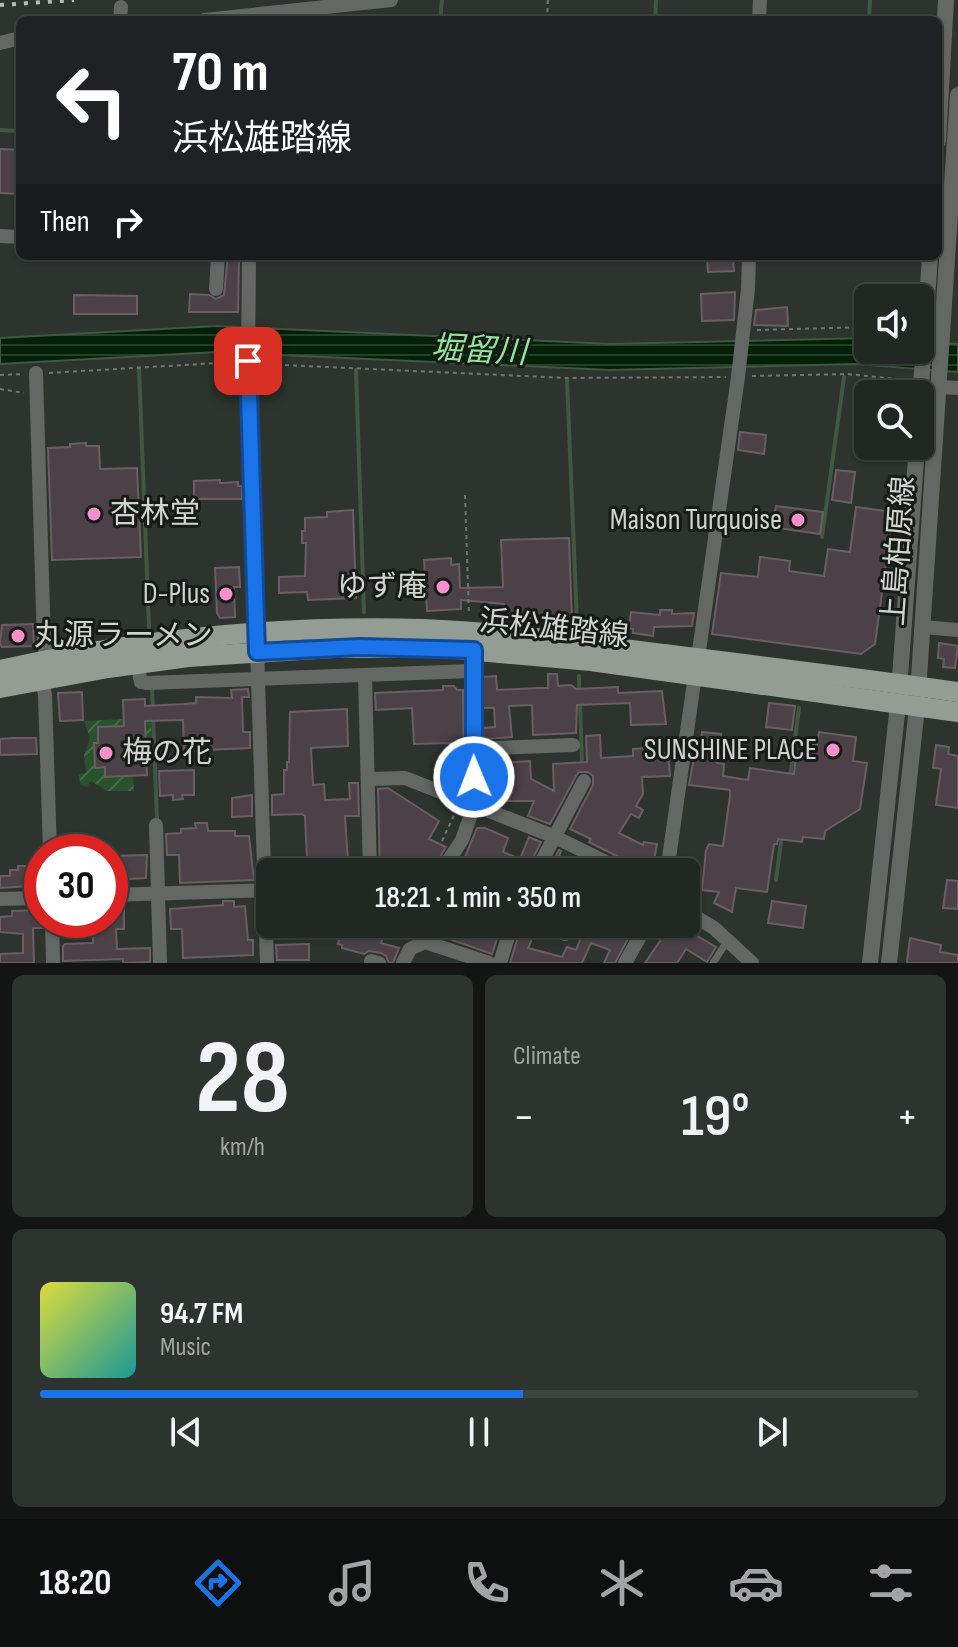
<!DOCTYPE html>
<html lang="en">
<head>
<meta charset="utf-8">
<style>
	:root { --surface:#212722; --page:#2d332f; --text:#f1f3f6; --muted:#a2a5a5; --line:#3e4440; --accent:#1a73e8 }
	body { margin:0; font-family:"Sofia Sans Condensed","Noto Sans JP",sans-serif; background:var(--page); color:var(--text); height:100vh; display:flex; flex-direction:column; font-size:30px; white-space:nowrap }
	* { box-sizing:border-box; margin:0 }
	p { font-size:26px; color:var(--muted) }
	.icon { flex:none; width:44px; height:44px; fill:none; stroke:currentColor; stroke-width:2; stroke-linecap:round; stroke-linejoin:round }
	.map { position:relative; height:963px; overflow:hidden }
	.details { display:flex; flex-direction:column; gap:12px; padding:12px; background:#121513; flex:1 }
	.details>* { flex:none }
	.hud { position:absolute; left:16px; top:16px; width:926px; height:244px; border-radius:12px; box-shadow:0 2px 6px #0004,0 0 0 2px var(--line); background:#202124; color:#fff; overflow:hidden }
	.buttons { position:absolute; left:854px; top:284px; display:grid; gap:16px }
	.buttons a { display:grid; place-items:center; width:80px; height:80px; border-radius:12px; background:var(--surface); box-shadow:0 2px 6px #0004,0 0 0 2px var(--line); font-size:40px }
	.speed { position:absolute; left:24px; top:834px; display:flex; gap:16px; font-size:40px; font-weight:700; text-align:center }
	.speed>* { display:grid; place-content:center; width:104px; height:104px; border-radius:50%; background:var(--surface); box-shadow:0 2px 6px #0004,0 0 0 2px var(--line); line-height:1 }
	.speed .limit { border:12px solid #d22; background:#fff; color:#111 }
	.pin { position:absolute; display:grid; place-items:center; width:68px; height:68px; color:#fff; margin:-34px; border-radius:16px; box-shadow:0 4px 12px #0006 }
	.me { position:absolute; width:88px; margin:-44px; rotate:359deg; stroke-linejoin:round; filter:drop-shadow(0 0 6px #0008) }
	.turn { display:flex; align-items:center; gap:28px; height:168px; padding:0 24px; font-size:36px }
	.turn .icon { width:104px; height:104px; stroke-width:2.5 }
	.turn b { display:block; font-size:56px; line-height:68px }
	.then { display:flex; align-items:center; height:76px; padding:0 24px; background:#0003; gap:16px; font-size:30px }
	.big { font-size:60px; font-weight:600; line-height:1.1 }
	.details .tile { flex:1; display:flex; flex-direction:column; justify-content:center; gap:12px; min-width:0; padding:0 28px; border-radius:12px; background:var(--page) }
	.details .dial { align-items:center; gap:0 }
	.dial b { font-size:104px; line-height:1 }
	.song { display:flex; align-items:center; gap:24px }
	.cover { width:96px; height:96px; border-radius:12px; background:linear-gradient(135deg,hsl(60 70% 55%),hsl(180 70% 35%)) }
	.played { height:8px; border-radius:4px; background:linear-gradient(90deg,var(--accent) 55%,var(--line) 55%) }
	.keys { display:flex; justify-content:space-around; direction:ltr }
	.heat { display:flex; justify-content:space-between; align-items:center; font-size:44px; direction:ltr }
	.details .tiles { flex:1; display:grid; gap:12px; grid-template-columns:1fr 1fr }
	.tile:last-child { grid-column:span 2 }
	.trip { position:absolute; left:256px; top:858px; width:444px; height:80px; border-radius:12px; background:var(--surface); box-shadow:0 2px 6px #0004,0 0 0 2px var(--line); font-weight:600; line-height:80px; text-align:center }
	.menu { display:flex; height:128px; justify-content:space-around; align-items:center; background:#0d100e; color:var(--muted) }
	.menu .icon { width:56px; height:56px }
	.menu .on { color:var(--accent) }
	.menu b { font-size:36px; color:var(--text) }
	.map>svg:first-child { display:block }
</style>
</head>
<body>
<div class="map">
<svg width="958" height="963" viewBox="0 0 958 963">
	<defs>
		<pattern id="garden-furrows" width="10" height="10" patternUnits="userSpaceOnUse" patternTransform="scale(2)"><rect width="10" height="10" fill="#27522c"/><path d="M-1 1l2-2M0 10L10 0M9 11l2-2" fill="none" stroke="#456a4a"/></pattern>
		<pattern id="water-rules" width="6" height="5" patternUnits="userSpaceOnUse" patternTransform="scale(2)"><rect width="6" height="5" fill="#032107"/><path d="M0 2.5h6" fill="none" stroke="#27402a"/></pattern>
	</defs>
	<rect width="100%" height="100%" fill="#2c342d"/>
	<polygon fill="url(#garden-furrows)" points="146,718 151,723 152,737 150,740 145,739 144,725 98,727 98,742 94,743 95,768 104,768 105,777 133,776 134,791 107,791 91,781 87,787 81,785 78,774 86,773 84,755 90,738 84,721"/>
	<polygon fill="url(#water-rules)" stroke="#405743" stroke-width="2" points="217,326 610,344 868,338 868,350 920,350 920,342 958,344 958,372 855,364 610,370 217,352 0,364 0,338"/>
	<g fill="none" stroke-linecap="round" stroke-linejoin="round">
		<g stroke="#405743" stroke-width="4">
			<polyline points="440,20 442,0"/>
			<polyline points="655,20 656,0"/>
			<polyline points="869,20 870,0"/>
			<polyline points="0,130 20,131"/>
			<polyline points="139,368 149,627"/>
			<polyline points="356,370 364,612"/>
			<polyline points="567,380 577,623"/>
			<polyline points="822,537 844,377"/>
			<polyline points="579,676 579,692"/>
			<polyline points="152,688 157,821"/>
			<polyline points="580,701 582,764"/>
			<polyline points="790,778 799,708"/>
			<polyline points="776,880 782,834"/>
		</g>
	</g>
	<g fill="#4c4147" stroke="#6a5e64" stroke-width="2">
		<polygon points="0,149 20,150 20,194 0,193"/>
		<polygon points="228,256 239,256 238,312 189,312 190,294 209,295 216,299 224,295"/>
		<polygon points="733,257 734,271 708,272 707,258"/>
		<polygon points="735,292 734,320 702,321 701,294"/>
		<polygon points="74,295 137,296 137,314 74,314"/>
		<polygon points="787,307 788,326 754,325 756,310"/>
		<polygon points="740,432 766,435 764,454 738,450"/>
		<polygon points="86,443 86,446 99,446 100,469 137,468 141,557 52,560 48,448 70,447 70,444"/>
		<polygon points="836,470 855,472 851,503 832,500"/>
		<polygon points="220,480 220,483 238,482 238,486 242,486 242,499 194,499 194,481"/>
		<polygon points="776,506 823,512 820,534 764,526 766,514 774,515"/>
		<polygon points="856,507 893,512 875,644 861,654 712,634 721,573 758,577 760,557 790,561 789,571 824,576 828,549 850,552"/>
		<polygon points="353,510 356,598 308,600 307,592 279,593 279,577 305,576 306,543 302,543 302,531 305,531 305,518 327,517 327,512"/>
		<polygon points="569,538 572,622 504,616 504,604 461,600 461,609 427,611 424,560 451,558 451,565 459,564 460,588 503,587 501,540"/>
		<polygon points="239,567 240,587 234,587 235,617 220,618 217,613 215,568"/>
		<polygon points="660,610 672,610 672,614 694,613 692,626 654,627 653,636 633,633 633,629 629,628 631,612 660,615"/>
		<polygon points="33,624 34,646 2,647 0,643 2,625"/>
		<polygon points="939,643 958,646 955,668 943,667 944,659 938,658"/>
		<polygon points="548,674 557,674 558,686 571,685 576,689 618,687 618,693 662,691 666,724 631,725 630,703 577,705 576,733 533,735 532,705 509,706 512,737 484,739 483,728 495,727 494,708 483,708 483,677 496,676 497,690 538,688 548,688"/>
		<polygon points="443,686 454,686 457,690 463,690 464,790 436,780 436,775 452,774 450,743 414,744 412,708 376,710 375,693 443,690"/>
		<polygon points="248,689 249,697 242,697 243,732 250,732 250,748 184,751 183,720 145,721 147,775 105,777 105,767 95,768 94,743 98,743 98,727 124,726 123,700 145,699 145,706 184,704 196,703 196,697 232,698 231,690"/>
		<polygon points="82,692 83,720 60,721 58,693"/>
		<polygon points="769,703 795,706 792,730 766,727"/>
		<polygon points="347,709 348,746 311,748 313,785 324,784 325,800 350,799 349,783 358,783 359,816 345,816 348,862 360,861 360,872 294,872 294,859 307,859 305,816 302,814 272,815 272,795 284,794 284,770 287,770 287,762 289,762 290,712"/>
		<polygon points="702,732 721,734 717,763 724,764 723,776 748,780 750,768 794,774 796,755 811,757 812,745 817,745 819,732 856,737 853,761 867,763 860,809 825,831 824,839 803,837 802,842 778,839 777,844 774,844 767,892 736,888 732,912 714,903 719,892 702,890 706,850 709,844 723,846 730,796 730,790 689,785 694,757 699,757"/>
		<polygon points="600,735 601,758 633,756 633,749 646,748 646,754 668,753 670,776 642,777 643,794 636,806 643,810 639,818 631,814 619,833 643,845 644,842 657,844 652,872 636,872 631,863 589,842 591,839 570,829 593,785 593,776 588,772 579,772 576,776 550,824 528,816 534,801 490,801 488,764 530,761 531,779 554,791 553,764 587,762 586,736"/>
		<polygon points="12,738 36,738 37,754 0,755 0,739"/>
		<polygon points="936,745 949,747 948,754 958,756 958,808 936,805 941,769 933,768"/>
		<polygon points="194,770 194,795 182,795 183,799 173,800 173,795 160,796 159,771"/>
		<polygon points="388,788 439,821 429,839 446,847 431,872 380,872 378,789"/>
		<polygon points="252,795 252,816 232,817 232,798"/>
		<polygon points="195,823 207,823 208,831 235,831 235,836 249,836 254,880 180,883 179,855 167,855 166,834 181,833 181,829 196,828"/>
		<polygon points="477,828 485,828 508,838 503,852 520,859 529,837 541,842 526,872 487,872 490,866 465,857"/>
		<polygon points="559,850 561,851 559,856 591,872 561,872 550,867"/>
		<polygon points="147,855 146,878 110,880 110,856"/>
		<polygon points="18,866 28,866 29,886 0,888 0,876 10,876 10,870 18,870"/>
		<polygon points="947,880 958,881 958,909 943,908"/>
		<polygon points="223,901 234,901 234,907 245,906 248,940 253,940 253,955 183,958 182,929 171,929 170,909 223,905"/>
		<polygon points="772,901 806,906 803,928 768,923"/>
		<polygon points="110,905 124,905 124,929 116,929 117,949 150,948 150,962 123,963 123,959 63,961 63,946 65,944 93,943 93,920 110,920"/>
		<polygon points="42,910 42,928 33,928 34,963 0,963 0,954 23,953 23,934 0,932 0,917 12,916 12,911"/>
		<polygon points="342,924 388,924 381,943 399,948 393,963 389,963 386,956 381,953 369,951 364,954 342,948 342,945 338,944"/>
		<polygon points="451,924 502,924 492,954 446,938"/>
		<polygon points="522,924 537,928 528,948 562,957 567,947 576,950 583,932 580,930 582,924 636,924 615,963 604,963 610,950 591,943 582,963 510,963"/>
		<polygon points="663,924 677,924 716,947 707,962 686,949 677,963 645,963 662,938 656,934"/>
		<polygon points="910,938 941,945 940,952 958,955 958,963 907,963"/>
		<polygon points="309,944 309,960 277,960 276,945"/>
	</g>
	<g fill="none" stroke-linecap="round" stroke-linejoin="round">
		<g stroke="#6f7670" stroke-width="2" stroke-dasharray="4 4" stroke-linecap="butt">
			<polyline points="547,20 548,0"/>
			<polyline points="757,330 868,327"/>
			<polyline points="261,364 567,378 726,377"/>
			<polyline points="49,373 234,362"/>
			<polyline points="0,375 23,374"/>
			<polyline points="752,376 848,374 906,380"/>
			<polyline points="0,389 24,393"/>
			<polyline points="465,495 469,615"/>
			<polyline points="442,841 455,813"/>
		</g>
		<polyline stroke="#646864" stroke-width="7" points="713,963 728,940"/>
		<g stroke="#646864" stroke-width="14">
			<polyline points="120,20 121,7"/>
			<polyline points="204,20 391,0"/>
			<polyline points="759,20 760,0"/>
			<polyline points="0,43 20,38"/>
			<polyline points="0,236 20,237"/>
			<polyline points="249,256 248,364 267,963"/>
			<polyline points="216,289 218,256"/>
			<polyline points="36,373 44,645 47,659"/>
			<polyline points="938,387 958,388"/>
			<polyline points="923,627 958,630"/>
			<polyline points="698,658 738,377 748,289 749,256"/>
			<polyline points="137,663 141,682 146,683 472,671"/>
			<polyline points="365,675 370,872"/>
			<polyline points="42,680 45,695 50,852"/>
			<polyline points="473,749 573,745"/>
			<polyline points="368,779 405,778 553,836 626,872"/>
			<polyline points="156,825 160,963"/>
			<polyline points="441,872 462,840 474,806 473,662"/>
			<polyline points="536,872 584,781"/>
			<polyline points="667,872 695,675"/>
			<polyline points="110,895 270,890"/>
			<polyline points="0,899 42,898"/>
			<polyline points="686,911 714,928 752,963"/>
			<polyline points="52,920 53,963"/>
			<polyline points="429,924 433,943"/>
			<polyline points="565,934 572,924"/>
			<polyline points="371,961 379,963"/>
			<polyline points="403,963 410,949 425,942 489,963"/>
			<polyline points="500,963 512,924"/>
			<polyline points="625,963 647,924"/>
		</g>
		<g stroke="#646864" stroke-width="16">
			<polyline points="938,141 946,0"/>
			<polyline points="920,401 930,256"/>
			<polyline points="870,963 898,704 917,446"/>
			<polyline points="889,963 917,707 958,95"/>
		</g>
		<g stroke="#949d94" stroke-width="20">
			<path d="M 0,670 C 139,639 279,625 422,629 C 503,632 583,644 663,654 C 761,666 860,678 958,692"/>
			<polyline points="0,688 108,668 188,657 333,648 444,648 591,661 958,712"/>
		</g>
		<polyline stroke="#b5bab5" stroke-width="4" stroke-dasharray="4 8" stroke-linecap="butt" points="0,5 74,0"/>
	</g>
	<g fill="none" stroke-linecap="round" stroke-linejoin="round">
		<g stroke="#114b97" stroke-width="20">
			<polyline id="route" points="248,361 257,652 360,647 474,650 474,777"/>
		</g>
		<use href="#route" stroke="#1a73e8" stroke-width="14"/>
	</g>
	<g fill="#f790cd" stroke="#171b17" stroke-width="3">
		<circle cx="94" cy="514" r="8"/>
		<circle cx="798" cy="520" r="8"/>
		<circle cx="443" cy="587" r="8"/>
		<circle cx="226" cy="594" r="8"/>
		<circle cx="18" cy="636" r="8"/>
		<circle cx="833" cy="750" r="8"/>
		<circle cx="106" cy="753" r="8"/>
	</g>
	<g text-anchor="middle" dominant-baseline="central" stroke-width="6" stroke-linejoin="round" paint-order="stroke">
		<g font-size="30" fill="#cfd4cf" stroke="#171b17" text-anchor="end">
			<text x="110" y="514" text-anchor="start">杏林堂</text>
			<text x="782" y="520">Maison Turquoise</text>
			<text x="427" y="587">ゆず庵</text>
			<text x="210" y="594">D-Plus</text>
			<text x="34" y="636" text-anchor="start">丸源ラーメン</text>
			<text x="817" y="750">SUNSHINE PLACE</text>
			<text x="122" y="753" text-anchor="start">梅の花</text>
		</g>
		<g font-size="30" fill="#cfd4cf" stroke="#171b17">
			<text transform="translate(899 551) rotate(-86)">上島柏原線</text>
			<text transform="translate(554 629) rotate(6)">浜松雄踏線</text>
		</g>
		<g font-size="32" font-style="italic" fill="#92e499" stroke="#171b17">
			<text transform="translate(479 351) rotate(3)">堀留川</text>
		</g>
	</g>
</svg>
<div class="buttons">
<a><svg class="icon" aria-label="sound" viewBox="0 0 24 24"><path d="M4 9h4l5-4v14l-5-4H4zM17 9q2 3 0 6"/></svg></a>
<a><svg class="icon" aria-label="search" viewBox="0 0 24 24"><circle cx="10" cy="10" r="6"/><path d="M15 15l6 6"/></svg></a>
</div>
<div class="speed"><div class="limit">30</div></div>
<div class="pin" style="left:248px;top:361px;background:#d93025"><svg class="icon" aria-label="arrive" viewBox="0 0 24 24"><path d="M6 21V4h12l-3 4 3 4H6"/></svg></div>
<svg class="me" style="left:474px;top:777px" viewBox="-20 -20 40 40"><circle r="17" fill="#1a73e8" stroke="#fff" stroke-width="3"/><path d="M0-11L8 9 0 5-8 9z" fill="#fff"/></svg>
<div class="trip">18:21 · 1 min · 350 m</div>
<div class="hud">
<div class="turn"><svg class="icon" aria-label="left" viewBox="0 0 24 24"><path d="M17 20v-9H6M10 6l-5 5 5 5"/></svg><div><b>70 m</b>浜松雄踏線</div></div>
<div class="then">Then<svg class="icon" aria-label="right" viewBox="0 0 24 24"><path d="M7 20v-9h11M14 6l5 5-5 5"/></svg></div>
</div>
</div>
<section class="details">
<div class="tiles">
<div class="tile dial"><b>28</b><p>km/h</p></div>
<div class="tile"><p>Climate</p>
<div class="heat"><a>−</a><b class="big">19°</b><a>+</a></div>
</div>
<div class="tile">
<div class="song"><i class="cover"></i><div><b>94.7 FM</b><p>Music</p></div></div>
<div class="played"></div>
<div class="keys"><svg class="icon" aria-label="previous" viewBox="0 0 24 24"><path d="M18 5L8 12l10 7zM5 5v14"/></svg><svg class="icon" aria-label="pause" viewBox="0 0 24 24"><path d="M8 5v14M16 5v14"/></svg><svg class="icon" aria-label="next" viewBox="0 0 24 24"><path d="M6 5l10 7-10 7zM19 5v14"/></svg></div>
</div>
</div>
</section>
<nav class="menu">
<b>18:20</b>
<svg class="icon on" aria-label="directions" viewBox="0 0 24 24"><path d="M12 3l9 9-9 9-9-9zM9 14v-3h6M13 9l2 2-2 2"/></svg>
<svg class="icon" aria-label="music" viewBox="0 0 24 24"><path d="M9 18V5l10-2v13"/><circle cx="6" cy="18" r="3"/><circle cx="16" cy="16" r="3"/></svg>
<svg class="icon" aria-label="phone" viewBox="0 0 24 24"><path d="M5 4h4l2 5-3 2q2 4 5 5l2-3 5 2v4C11 20 4 13 5 4z"/></svg>
<svg class="icon" aria-label="climate" viewBox="0 0 24 24"><path d="M12 3v18M4 7l16 10M4 17L20 7"/></svg>
<svg class="icon" aria-label="car" viewBox="0 0 24 24"><path d="M5 17H2v-5l4-1 3-4h7l3 4 3 1v5h-3M9 17h6M6 11h13"/><circle cx="7" cy="17" r="2"/><circle cx="17" cy="17" r="2"/></svg>
<svg class="icon" aria-label="filters" viewBox="0 0 24 24"><path d="M4 7h16M4 17h16"/><circle cx="9" cy="7" r="2"/><circle cx="15" cy="17" r="2"/></svg>
</nav>
</body>
</html>
